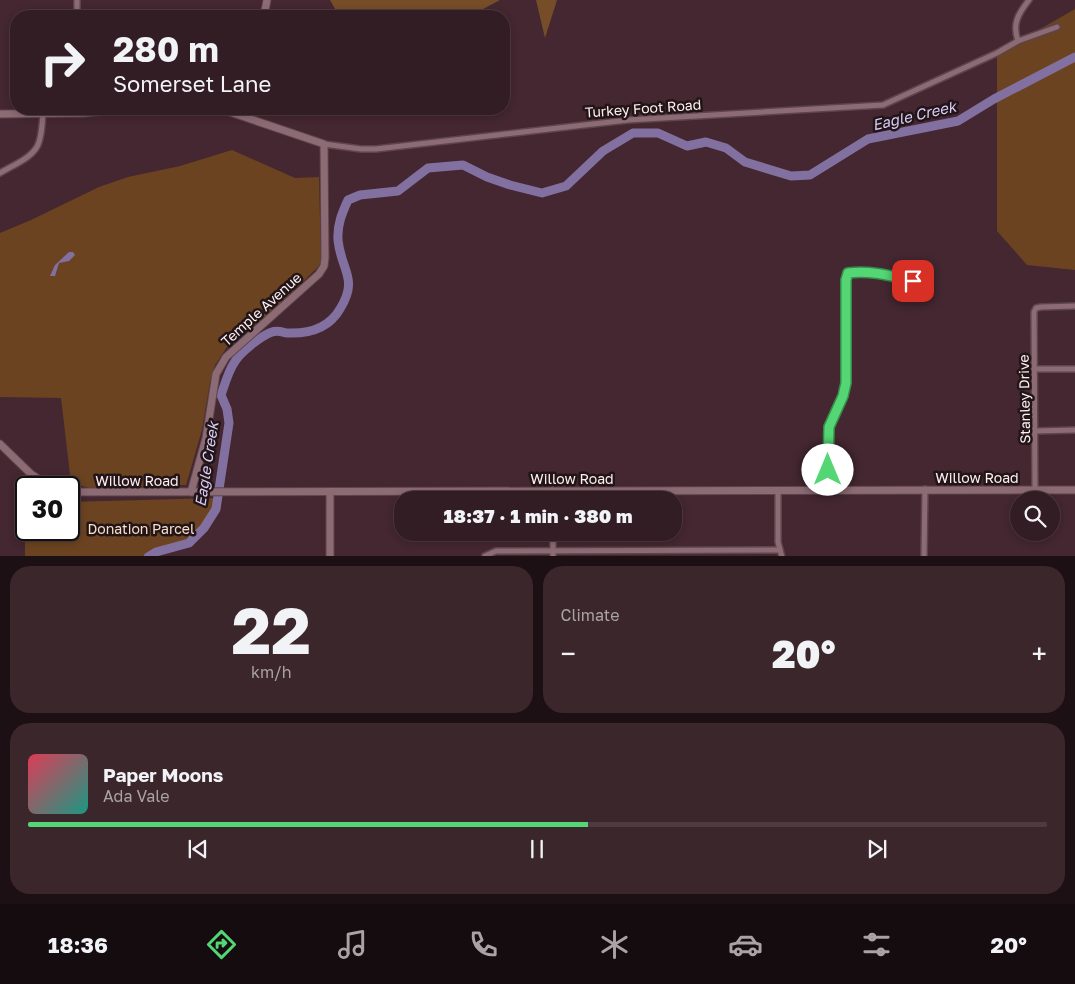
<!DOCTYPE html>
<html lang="en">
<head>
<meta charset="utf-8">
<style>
	:root { --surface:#331d24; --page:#3b262c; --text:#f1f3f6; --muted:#a9a2a6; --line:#4e3b41; --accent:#53d673 }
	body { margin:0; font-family:"Golos Text",sans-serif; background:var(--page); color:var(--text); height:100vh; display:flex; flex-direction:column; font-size:19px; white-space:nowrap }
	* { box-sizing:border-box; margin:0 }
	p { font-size:16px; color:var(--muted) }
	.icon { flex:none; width:28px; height:28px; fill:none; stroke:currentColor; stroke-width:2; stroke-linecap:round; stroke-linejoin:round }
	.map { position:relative; height:556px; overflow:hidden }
	.details { display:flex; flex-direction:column; gap:10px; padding:10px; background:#1c1014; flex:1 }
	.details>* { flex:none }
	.guide { position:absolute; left:10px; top:10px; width:500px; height:105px; border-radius:20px; box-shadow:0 2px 8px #0003,0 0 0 1px var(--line); background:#331d24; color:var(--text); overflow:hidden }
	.controls { position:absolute; left:1010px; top:491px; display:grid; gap:10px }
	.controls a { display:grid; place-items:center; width:50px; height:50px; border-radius:50%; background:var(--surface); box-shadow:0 2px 8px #0003,0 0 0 1px var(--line); font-size:25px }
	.speed { position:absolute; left:15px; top:476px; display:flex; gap:10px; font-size:25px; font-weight:700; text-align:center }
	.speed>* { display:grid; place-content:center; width:65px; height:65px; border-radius:50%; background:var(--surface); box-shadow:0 2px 8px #0003,0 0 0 1px var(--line); line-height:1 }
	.speed .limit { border:2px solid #111; border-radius:8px; background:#fff; color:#111 }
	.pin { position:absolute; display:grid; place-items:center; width:42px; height:42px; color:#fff; margin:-21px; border-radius:10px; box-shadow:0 2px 8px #0006 }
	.me { position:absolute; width:55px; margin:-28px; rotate:0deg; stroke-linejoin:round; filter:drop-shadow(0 0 4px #0008) }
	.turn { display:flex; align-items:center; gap:18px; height:105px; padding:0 20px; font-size:22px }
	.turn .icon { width:65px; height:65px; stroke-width:2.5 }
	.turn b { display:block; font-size:35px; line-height:42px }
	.big { font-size:38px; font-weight:800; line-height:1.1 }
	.details .widget { flex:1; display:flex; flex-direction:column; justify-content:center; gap:8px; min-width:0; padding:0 18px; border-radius:20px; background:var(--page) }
	.details .dial { align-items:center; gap:0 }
	.dial b { font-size:65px; line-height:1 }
	.song { display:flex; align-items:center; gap:15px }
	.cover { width:60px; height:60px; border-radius:8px; background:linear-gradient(135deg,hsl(350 70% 55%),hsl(170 70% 35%)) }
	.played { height:5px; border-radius:2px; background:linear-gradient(90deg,var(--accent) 55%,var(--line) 55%) }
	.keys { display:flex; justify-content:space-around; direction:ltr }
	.heat { display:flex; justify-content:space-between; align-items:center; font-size:28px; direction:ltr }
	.details .tiles { flex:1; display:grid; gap:10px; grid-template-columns:1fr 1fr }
	.widget:last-child { grid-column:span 2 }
	.trip { position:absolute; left:394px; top:491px; width:288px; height:50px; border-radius:20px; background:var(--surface); box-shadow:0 2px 8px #0003,0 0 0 1px var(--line); font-weight:800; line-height:50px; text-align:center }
	.dock { display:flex; height:80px; justify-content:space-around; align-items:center; background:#140c0e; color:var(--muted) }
	.dock .icon { width:35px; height:35px }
	.dock .current { color:var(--accent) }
	.dock b { font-size:22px; color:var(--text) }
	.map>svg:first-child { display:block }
</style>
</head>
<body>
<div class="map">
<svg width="1075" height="557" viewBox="0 0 1075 557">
	<rect width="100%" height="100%" fill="#442730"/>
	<g fill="#6b4320">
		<polygon points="1075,9 1075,270 1027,265 997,231 997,54"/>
		<polygon points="232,150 295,178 319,177 321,262 317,268 274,310 227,347 215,365 210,382 202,430 186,485 90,488 71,483 61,398 0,397 0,233 31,220 99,187 128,177 180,166"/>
		<path d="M 215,498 C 212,507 210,520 204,528 C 191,547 167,547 148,556 L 25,556 L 25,503 L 26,503 L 26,530 L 69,530 L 69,502 Z"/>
	</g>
	<g fill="#764d29">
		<polygon points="330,0 500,0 470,16 339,16"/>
		<polygon points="536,0 557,0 545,38"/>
	</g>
	<polygon fill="#8270a0" points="69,252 73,252 75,255 69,261 59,263 55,276 50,276 55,265"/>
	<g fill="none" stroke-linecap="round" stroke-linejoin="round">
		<path stroke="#8270a0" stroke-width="9" d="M 148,557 L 156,552 L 189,543 L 204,528 L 216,509 L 229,423 L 227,409 L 221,395 C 225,384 228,372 234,363 C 240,352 261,336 272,332 C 277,330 282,332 287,333 C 309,334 329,328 340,309 C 359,278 341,271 338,240 C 337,225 342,213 348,200 L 360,195 L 398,191 L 428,168 L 463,165 L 487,177 L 510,185 L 542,193 L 566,186 L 603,151 L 633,133 L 658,133 L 687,146 L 706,142 L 726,148 L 745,162 L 791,176 L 810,175 L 868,139 L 958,121 L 994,99 L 1075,57"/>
		<g stroke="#5c454d" stroke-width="8">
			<g id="street">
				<polyline points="77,0 77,16"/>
				<path d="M 1018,41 C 1012,24 1018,14 1029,0"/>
				<polyline points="324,144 361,149 376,149 628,120 883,105 997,53 1018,41 1057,27"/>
				<path d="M 0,173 C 13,165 35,157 39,142 C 42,133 42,123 43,115"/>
				<polyline points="1034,369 1075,369"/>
				<polyline points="1035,431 1075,430"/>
				<path d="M 828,489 C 828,470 825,445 829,426 C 833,411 843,399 846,383 L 845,279 L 849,273 C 871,270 891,276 913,281"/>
				<polyline points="552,490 553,500"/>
				<polyline points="778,490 778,542 782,557"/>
				<polyline points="1035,490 1034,312 1036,308 1041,307 1075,306"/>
				<polyline points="485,556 496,551 780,550"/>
				<polyline points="553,557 553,532"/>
				<polyline points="924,557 925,489"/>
			</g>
		</g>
		<g stroke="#5c454d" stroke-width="9">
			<g id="secondary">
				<polyline points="264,16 267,0"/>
				<polyline points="0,114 84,113 128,109"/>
				<polyline points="0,444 31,474 52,488"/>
				<polyline points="69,492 1075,490"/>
				<polyline points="191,492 206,438 216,374 226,357 319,274 324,266 325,258 324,144 221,109"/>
				<polyline points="330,557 330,492"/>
			</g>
		</g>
		<use href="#street" stroke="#8d6b75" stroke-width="5"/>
		<use href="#secondary" stroke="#8d6b75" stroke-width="7"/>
	</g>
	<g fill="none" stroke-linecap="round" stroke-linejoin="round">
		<g stroke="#368b4b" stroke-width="12">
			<path id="route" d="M 828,470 L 829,427 L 843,396 L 846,383 L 846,280 L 848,273 C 871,270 891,276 913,281"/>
		</g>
		<use href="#route" stroke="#53d673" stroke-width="9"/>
	</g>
	<g text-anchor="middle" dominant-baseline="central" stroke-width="5" stroke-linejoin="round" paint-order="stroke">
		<g font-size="14" fill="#ffeff3" stroke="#221518">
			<text transform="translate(643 108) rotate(-4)">Turkey Foot Road</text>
			<text transform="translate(261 309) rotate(-42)">Temple Avenue</text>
			<text transform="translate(1024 399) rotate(-91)">Stanley Drive</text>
			<text x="977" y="477">Willow Road</text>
			<text x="572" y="478">Willow Road</text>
			<text x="137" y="480">Willow Road</text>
		</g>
		<g font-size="14" fill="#fadec8" stroke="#221518">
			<text x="141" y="528">Donation Parcel</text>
		</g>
		<g font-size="15" font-style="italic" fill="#dbccf8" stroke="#221518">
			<text transform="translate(914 115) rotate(-13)">Eagle Creek</text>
			<text transform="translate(206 464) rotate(-81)">Eagle Creek</text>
		</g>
	</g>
</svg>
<div class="controls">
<a><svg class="icon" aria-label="search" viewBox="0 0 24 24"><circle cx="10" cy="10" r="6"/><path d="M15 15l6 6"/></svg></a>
</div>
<div class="speed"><div class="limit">30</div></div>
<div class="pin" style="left:913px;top:281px;background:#d93025"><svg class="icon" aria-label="arrive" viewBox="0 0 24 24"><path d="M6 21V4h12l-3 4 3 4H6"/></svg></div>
<svg class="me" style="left:828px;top:470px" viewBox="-20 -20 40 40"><circle r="19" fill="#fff"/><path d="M0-13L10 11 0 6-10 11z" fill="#53d673"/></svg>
<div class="trip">18:37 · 1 min · 380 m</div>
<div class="guide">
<div class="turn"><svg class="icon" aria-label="right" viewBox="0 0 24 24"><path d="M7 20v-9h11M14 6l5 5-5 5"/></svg><div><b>280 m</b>Somerset Lane</div></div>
</div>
</div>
<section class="details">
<div class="tiles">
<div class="widget dial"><b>22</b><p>km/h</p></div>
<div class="widget"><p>Climate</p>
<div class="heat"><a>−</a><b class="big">20°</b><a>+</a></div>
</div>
<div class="widget">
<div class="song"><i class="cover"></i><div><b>Paper Moons</b><p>Ada Vale</p></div></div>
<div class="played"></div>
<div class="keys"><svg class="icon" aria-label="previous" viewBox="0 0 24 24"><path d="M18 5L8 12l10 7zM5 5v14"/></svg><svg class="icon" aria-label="pause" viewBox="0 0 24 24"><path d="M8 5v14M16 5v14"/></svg><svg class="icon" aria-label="next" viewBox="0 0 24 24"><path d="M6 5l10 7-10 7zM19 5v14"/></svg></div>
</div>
</div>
</section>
<nav class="dock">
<b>18:36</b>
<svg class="icon current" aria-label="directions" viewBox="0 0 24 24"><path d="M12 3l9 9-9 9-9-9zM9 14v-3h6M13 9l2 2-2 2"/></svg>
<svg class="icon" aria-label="music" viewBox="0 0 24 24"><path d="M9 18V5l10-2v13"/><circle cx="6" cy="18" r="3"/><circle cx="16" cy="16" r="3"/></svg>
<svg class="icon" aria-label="phone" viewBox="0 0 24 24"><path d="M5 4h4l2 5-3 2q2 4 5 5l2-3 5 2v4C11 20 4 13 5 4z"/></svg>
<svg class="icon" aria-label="climate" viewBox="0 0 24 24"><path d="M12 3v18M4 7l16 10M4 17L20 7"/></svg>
<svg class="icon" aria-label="car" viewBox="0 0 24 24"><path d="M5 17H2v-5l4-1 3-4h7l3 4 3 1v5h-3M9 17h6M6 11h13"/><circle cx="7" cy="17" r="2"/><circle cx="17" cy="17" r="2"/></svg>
<svg class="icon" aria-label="filters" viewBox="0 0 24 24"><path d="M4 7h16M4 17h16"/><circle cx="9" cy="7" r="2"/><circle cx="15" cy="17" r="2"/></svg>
<b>20°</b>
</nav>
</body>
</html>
